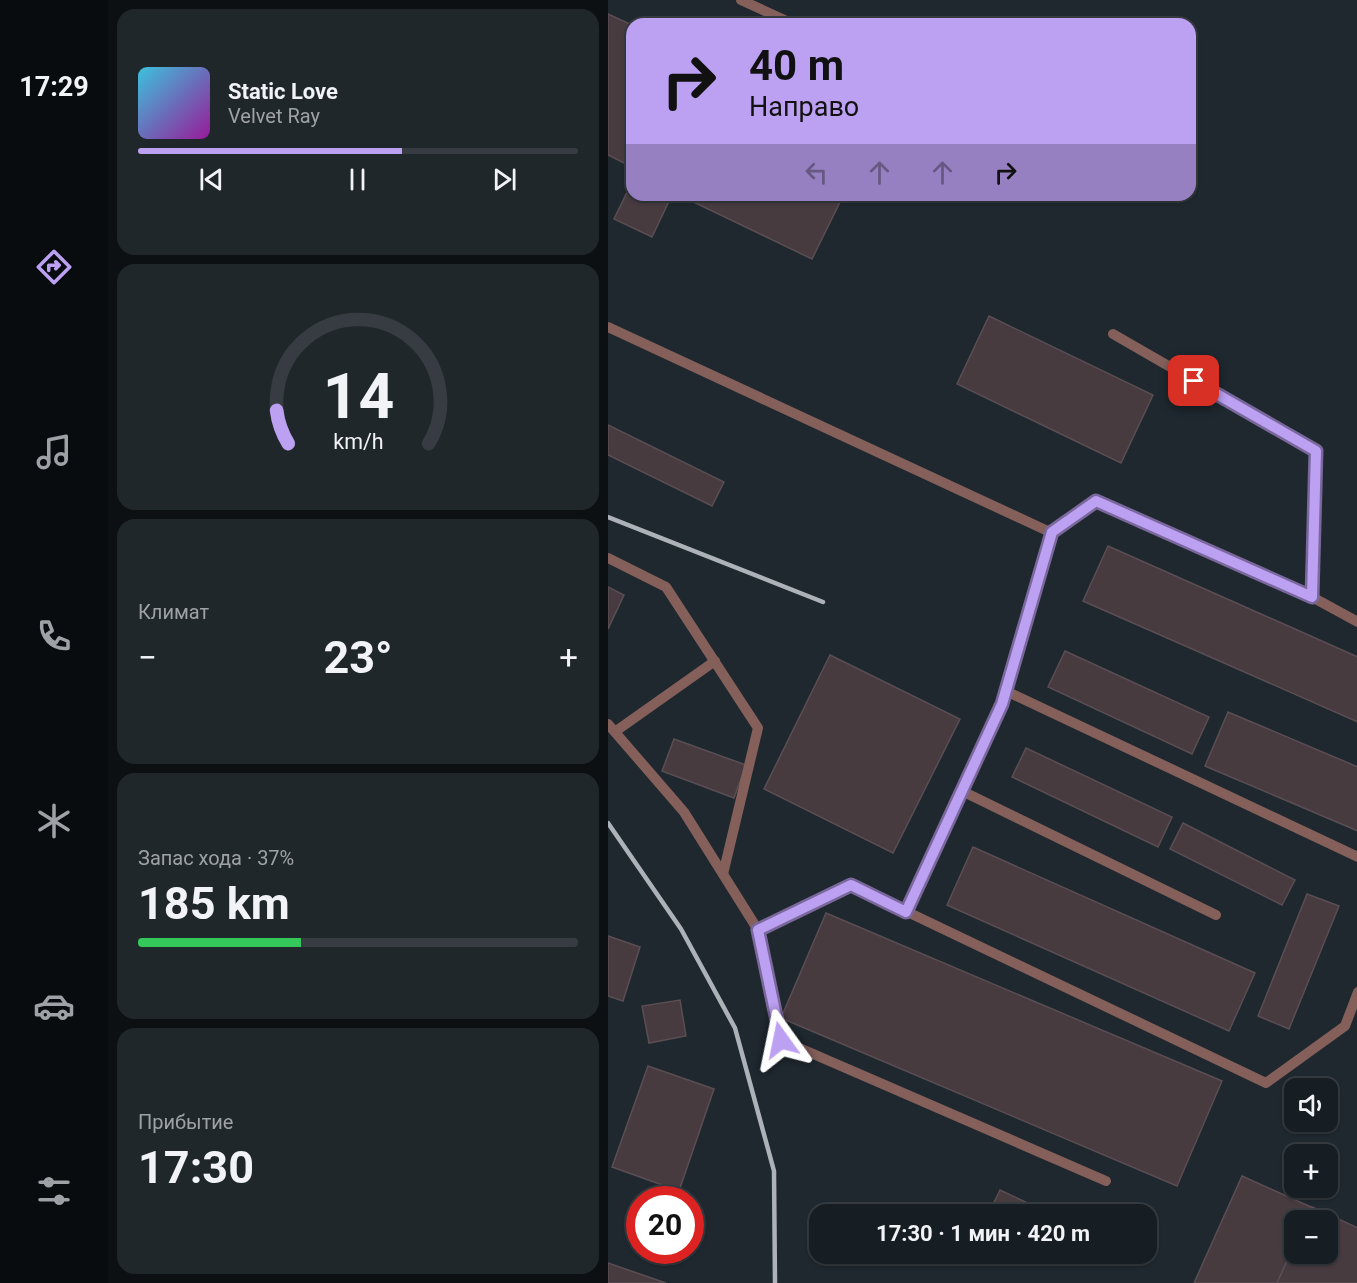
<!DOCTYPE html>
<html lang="ru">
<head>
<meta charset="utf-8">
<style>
	:root { --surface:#171e23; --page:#20272b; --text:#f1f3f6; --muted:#9ea2a6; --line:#363c41; --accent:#bca0f2 }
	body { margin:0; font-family:Roboto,sans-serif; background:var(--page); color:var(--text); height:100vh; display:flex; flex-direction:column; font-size:22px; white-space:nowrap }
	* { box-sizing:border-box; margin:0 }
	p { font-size:20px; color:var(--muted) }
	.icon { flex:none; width:33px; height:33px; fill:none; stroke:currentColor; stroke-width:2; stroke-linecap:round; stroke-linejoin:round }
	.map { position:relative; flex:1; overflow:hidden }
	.side { display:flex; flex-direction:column; gap:9px; padding:9px; background:#0d1013; width:500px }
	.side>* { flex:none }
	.guide { position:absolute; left:18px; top:18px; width:570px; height:183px; border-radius:18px; box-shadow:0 2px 4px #0004,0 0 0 2px var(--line); background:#bca0f2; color:#111; overflow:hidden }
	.controls { position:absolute; left:676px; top:1078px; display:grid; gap:12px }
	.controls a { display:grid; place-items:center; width:54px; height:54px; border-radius:12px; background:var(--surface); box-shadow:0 2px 4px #0004,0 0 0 2px var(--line); font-size:30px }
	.speed { position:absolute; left:18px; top:1186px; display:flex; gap:12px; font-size:30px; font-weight:700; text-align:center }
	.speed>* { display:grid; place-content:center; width:78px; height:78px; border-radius:50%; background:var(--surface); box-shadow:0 2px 4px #0004,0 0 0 2px var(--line); line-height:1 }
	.speed .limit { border:9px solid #d22; background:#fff; color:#111 }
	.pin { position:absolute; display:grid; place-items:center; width:51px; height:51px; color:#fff; margin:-26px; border-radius:12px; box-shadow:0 3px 9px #0006 }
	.me { position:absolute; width:66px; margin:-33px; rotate:348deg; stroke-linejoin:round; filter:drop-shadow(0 0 4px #0008) }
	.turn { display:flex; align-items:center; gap:21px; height:126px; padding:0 24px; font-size:27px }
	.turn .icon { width:78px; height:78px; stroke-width:2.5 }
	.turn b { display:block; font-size:42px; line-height:51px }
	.lanes { display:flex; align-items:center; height:57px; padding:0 24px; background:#0003; justify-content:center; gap:30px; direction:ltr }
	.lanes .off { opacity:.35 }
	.big { font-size:45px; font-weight:700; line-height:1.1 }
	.side .widget { flex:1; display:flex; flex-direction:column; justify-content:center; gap:9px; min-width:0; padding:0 21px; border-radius:18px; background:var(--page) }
	.side .dial { align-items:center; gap:0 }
	.dial svg { height:156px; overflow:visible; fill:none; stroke:var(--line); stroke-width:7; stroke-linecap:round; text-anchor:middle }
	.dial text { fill:var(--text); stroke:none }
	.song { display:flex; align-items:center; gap:18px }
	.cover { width:72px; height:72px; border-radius:9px; background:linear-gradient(135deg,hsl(190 70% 55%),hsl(300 70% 35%)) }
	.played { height:6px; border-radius:3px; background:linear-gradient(90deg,var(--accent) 60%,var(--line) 60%) }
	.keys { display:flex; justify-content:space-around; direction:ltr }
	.heat { display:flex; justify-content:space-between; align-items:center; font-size:33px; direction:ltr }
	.charge { height:9px; border-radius:4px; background:linear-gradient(90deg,#34c759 37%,var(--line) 0) }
	.trip { position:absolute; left:201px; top:1204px; width:348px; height:60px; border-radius:18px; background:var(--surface); box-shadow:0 2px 4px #0004,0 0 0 2px var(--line); font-weight:700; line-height:60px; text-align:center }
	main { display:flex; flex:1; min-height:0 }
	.dock { display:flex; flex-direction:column; width:108px; justify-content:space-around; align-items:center; background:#090c0e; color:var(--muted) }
	.dock .icon { width:42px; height:42px }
	.dock .current { color:var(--accent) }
	.dock b { font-size:27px; color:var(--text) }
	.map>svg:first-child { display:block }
</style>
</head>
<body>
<main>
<nav class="dock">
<b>17:29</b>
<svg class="icon current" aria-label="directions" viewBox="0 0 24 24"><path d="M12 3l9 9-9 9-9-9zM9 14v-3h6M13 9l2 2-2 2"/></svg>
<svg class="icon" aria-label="music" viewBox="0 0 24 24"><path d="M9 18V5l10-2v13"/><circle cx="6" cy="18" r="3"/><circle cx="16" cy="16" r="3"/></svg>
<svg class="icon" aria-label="phone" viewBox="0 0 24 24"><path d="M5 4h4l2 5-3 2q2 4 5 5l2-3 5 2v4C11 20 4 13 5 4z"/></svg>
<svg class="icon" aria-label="climate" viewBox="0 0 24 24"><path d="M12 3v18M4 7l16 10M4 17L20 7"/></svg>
<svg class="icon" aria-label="car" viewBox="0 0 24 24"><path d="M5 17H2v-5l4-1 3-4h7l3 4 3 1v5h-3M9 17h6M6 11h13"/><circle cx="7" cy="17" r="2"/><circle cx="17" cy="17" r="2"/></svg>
<svg class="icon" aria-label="filters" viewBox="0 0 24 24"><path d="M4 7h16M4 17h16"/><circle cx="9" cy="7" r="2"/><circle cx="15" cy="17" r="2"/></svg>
</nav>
<section class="side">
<div class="widget">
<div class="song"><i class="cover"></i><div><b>Static Love</b><p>Velvet Ray</p></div></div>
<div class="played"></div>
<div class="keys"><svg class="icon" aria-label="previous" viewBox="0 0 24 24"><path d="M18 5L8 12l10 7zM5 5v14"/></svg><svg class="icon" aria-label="pause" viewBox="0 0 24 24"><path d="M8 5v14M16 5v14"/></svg><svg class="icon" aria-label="next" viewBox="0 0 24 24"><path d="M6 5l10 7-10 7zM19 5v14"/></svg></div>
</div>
<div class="widget dial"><svg viewBox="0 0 100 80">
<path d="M14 69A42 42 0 1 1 86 69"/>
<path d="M14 69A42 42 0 0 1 8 52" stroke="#bca0f2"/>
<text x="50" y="56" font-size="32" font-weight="700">14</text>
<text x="50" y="72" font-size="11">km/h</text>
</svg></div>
<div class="widget"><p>Климат</p>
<div class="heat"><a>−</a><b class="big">23°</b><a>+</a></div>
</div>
<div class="widget"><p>Запас хода · 37%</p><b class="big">185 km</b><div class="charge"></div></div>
<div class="widget"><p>Прибытие</p><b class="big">17:30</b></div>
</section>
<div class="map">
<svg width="750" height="1283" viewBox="0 0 750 1283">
	<rect width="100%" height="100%" fill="#1f282f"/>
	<g fill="#473b40" stroke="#5a4e53" stroke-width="1.5">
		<polygon points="0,14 24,25 24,167 0,155"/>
		<polygon points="24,182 24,195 64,195 44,237 6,219"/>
		<polygon points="71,195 217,195 232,202 204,259"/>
		<polygon points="381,316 545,395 513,463 349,384"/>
		<polygon points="0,425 116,482 104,506 0,455"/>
		<polygon points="500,546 750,657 750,722 475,601"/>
		<polygon points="0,587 16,595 0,629"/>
		<polygon points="457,651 601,717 584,754 440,687"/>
		<polygon points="222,655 352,719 285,853 156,789"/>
		<polygon points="620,712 750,767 750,831 597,766"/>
		<polygon points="66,739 138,765 126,798 54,771"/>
		<polygon points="418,748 564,817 550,847 404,777"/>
		<polygon points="575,823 687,880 674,905 562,849"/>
		<polygon points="365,847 647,973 621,1031 339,905"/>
		<polygon points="699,894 731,906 681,1029 650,1016"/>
		<polygon points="218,913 614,1081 569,1186 173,1018"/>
		<polygon points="0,936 32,947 15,1001 0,996"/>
		<polygon points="72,1000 78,1036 41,1043 34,1006"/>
		<polygon points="40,1066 106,1089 71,1191 4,1167"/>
		<polygon points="634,1176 703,1207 697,1221 687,1221 687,1244 669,1283 586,1283"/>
		<polygon points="392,1190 445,1215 380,1215"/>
		<polygon points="704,1207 750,1228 750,1283 669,1283 687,1244 687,1254 720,1254 720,1221 697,1221"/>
		<polygon points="0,1263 58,1283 0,1283"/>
	</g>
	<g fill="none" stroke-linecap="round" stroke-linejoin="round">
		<g stroke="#85605b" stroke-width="10">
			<polyline points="133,0 185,24"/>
			<polyline points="0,327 444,533"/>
			<polyline points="0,558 58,587 150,728 115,874"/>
			<polyline points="704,597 750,622"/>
			<polyline points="398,691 750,857"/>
			<polyline points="0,724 76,812 150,930 173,1040 498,1181"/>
			<polyline points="8,731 107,661"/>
			<polyline points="354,791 608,915"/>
			<polyline points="298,912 394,704 444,533 488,501 704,597 708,451 505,334"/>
			<polyline points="150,930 243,885 658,1083 737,1026 750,992"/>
		</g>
		<g stroke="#acb2b8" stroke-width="4.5">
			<polyline points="0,517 215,602"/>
			<polyline points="0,823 73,929 127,1028 166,1171 167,1283"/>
		</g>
	</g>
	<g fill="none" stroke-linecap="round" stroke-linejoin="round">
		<g stroke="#7a689d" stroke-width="15">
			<polyline id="route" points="173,1040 150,930 243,885 298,912 394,704 444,532 488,501 704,597 708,451 586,381"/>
		</g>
		<use href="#route" stroke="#bca0f2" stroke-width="10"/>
	</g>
</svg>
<div class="controls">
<a><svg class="icon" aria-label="sound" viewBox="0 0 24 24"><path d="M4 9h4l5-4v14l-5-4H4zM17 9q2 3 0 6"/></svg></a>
<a>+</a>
<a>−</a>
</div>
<div class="speed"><div class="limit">20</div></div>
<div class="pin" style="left:586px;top:381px;background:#d93025"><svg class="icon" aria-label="arrive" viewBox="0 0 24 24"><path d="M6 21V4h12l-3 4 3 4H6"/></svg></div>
<svg class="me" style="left:173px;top:1040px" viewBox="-20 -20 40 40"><path d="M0-17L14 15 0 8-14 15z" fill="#bca0f2" stroke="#fff" stroke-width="4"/></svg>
<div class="trip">17:30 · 1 мин · 420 m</div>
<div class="guide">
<div class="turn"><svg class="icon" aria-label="right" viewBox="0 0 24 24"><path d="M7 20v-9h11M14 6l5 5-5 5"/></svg><div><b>40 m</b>Направо</div></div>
<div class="lanes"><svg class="icon off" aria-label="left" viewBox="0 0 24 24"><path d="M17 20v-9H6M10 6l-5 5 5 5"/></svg><svg class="icon off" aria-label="ahead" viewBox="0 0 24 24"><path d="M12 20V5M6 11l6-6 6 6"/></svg><svg class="icon off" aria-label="ahead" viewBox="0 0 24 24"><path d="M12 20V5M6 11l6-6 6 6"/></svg><svg class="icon" aria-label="right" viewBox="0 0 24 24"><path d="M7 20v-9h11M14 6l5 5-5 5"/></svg></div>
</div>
</div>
</main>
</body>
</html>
